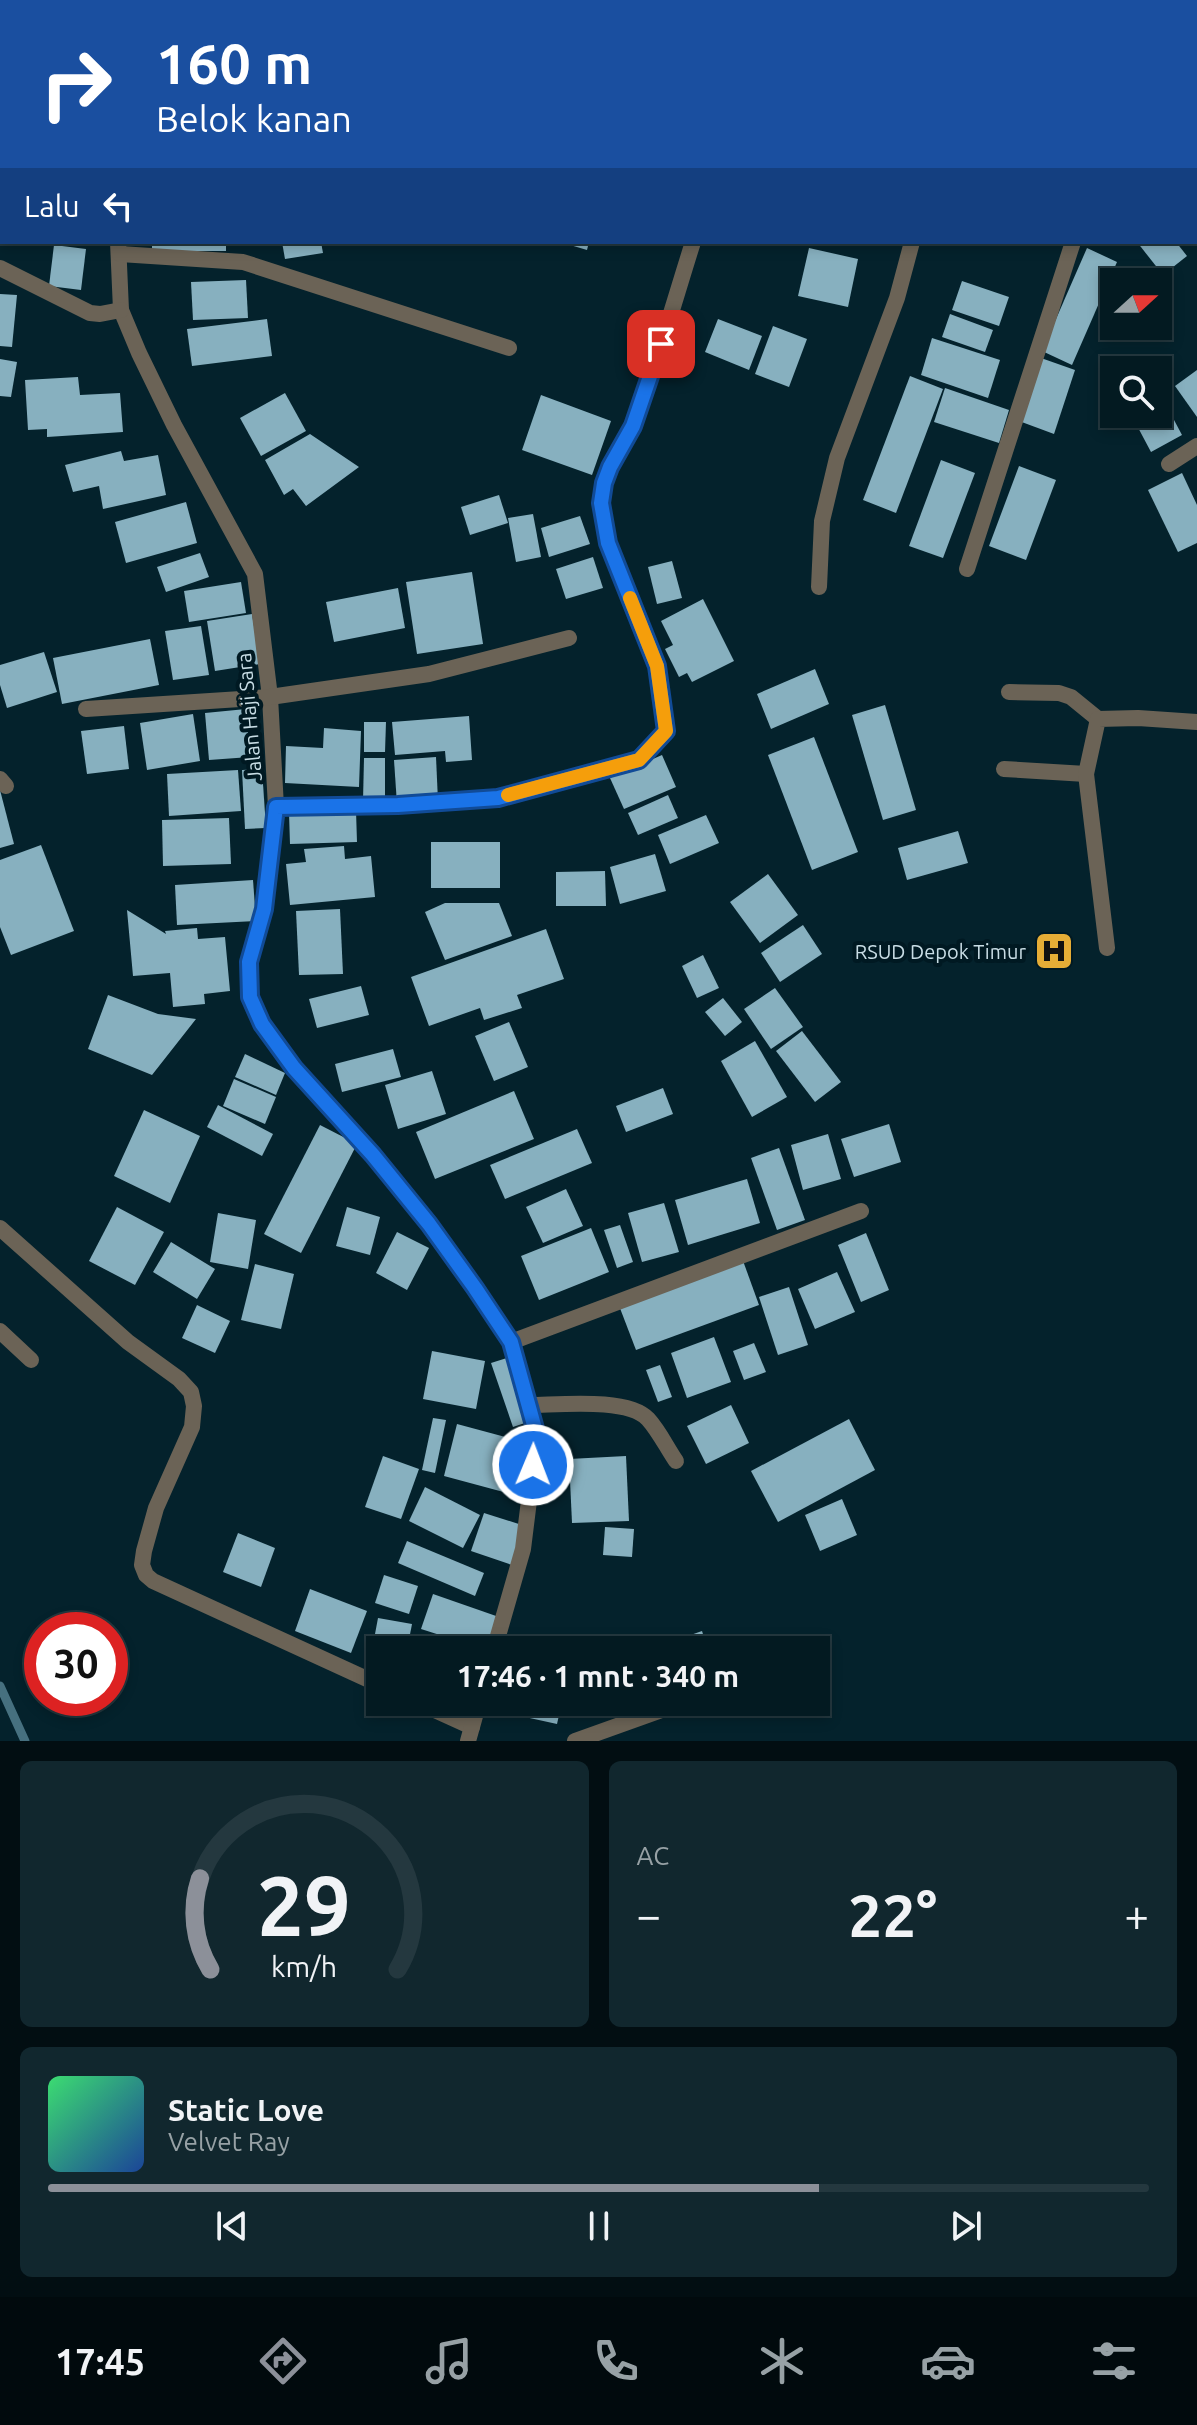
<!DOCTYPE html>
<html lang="id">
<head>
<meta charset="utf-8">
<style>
	:root { --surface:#031a21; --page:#11272e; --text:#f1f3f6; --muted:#97a1a5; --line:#24383f; --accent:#8c9099 }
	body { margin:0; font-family:Ubuntu,sans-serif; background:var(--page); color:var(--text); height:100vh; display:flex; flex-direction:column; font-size:30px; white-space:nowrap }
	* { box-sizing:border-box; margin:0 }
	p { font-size:26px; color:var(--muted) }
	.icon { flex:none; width:44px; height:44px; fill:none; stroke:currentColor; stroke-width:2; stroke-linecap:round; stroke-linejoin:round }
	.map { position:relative; height:1741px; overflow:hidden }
	.side { display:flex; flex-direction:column; gap:20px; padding:20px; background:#020e12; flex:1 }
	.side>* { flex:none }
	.banner { position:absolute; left:0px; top:0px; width:1198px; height:244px; box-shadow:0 4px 12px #0003,0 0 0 2px var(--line); background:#1a4fa0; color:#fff; overflow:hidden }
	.needle { width:52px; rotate:69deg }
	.fabs { position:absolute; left:1100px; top:268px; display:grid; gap:16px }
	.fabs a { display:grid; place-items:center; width:72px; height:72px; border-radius:0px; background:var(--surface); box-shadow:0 4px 12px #0003,0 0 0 2px var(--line); font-size:40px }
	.speed { position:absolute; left:24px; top:1612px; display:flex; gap:16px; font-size:40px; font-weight:700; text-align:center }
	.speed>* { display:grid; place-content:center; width:104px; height:104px; border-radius:50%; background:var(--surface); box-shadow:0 4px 12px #0003,0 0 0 2px var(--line); line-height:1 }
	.speed .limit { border:12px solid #d22; background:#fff; color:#111 }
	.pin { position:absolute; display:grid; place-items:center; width:68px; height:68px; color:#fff; margin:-34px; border-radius:16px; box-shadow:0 4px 12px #0006 }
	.me { position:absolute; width:88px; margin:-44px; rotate:1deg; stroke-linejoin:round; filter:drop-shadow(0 0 6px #0008) }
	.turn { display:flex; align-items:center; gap:28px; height:168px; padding:0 24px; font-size:36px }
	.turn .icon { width:104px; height:104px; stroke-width:2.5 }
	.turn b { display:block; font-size:56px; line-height:68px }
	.then { display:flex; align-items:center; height:76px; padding:0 24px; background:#0003; gap:16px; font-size:30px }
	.big { font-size:60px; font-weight:600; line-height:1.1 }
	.side .card { flex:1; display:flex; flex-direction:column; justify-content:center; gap:12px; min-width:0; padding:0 28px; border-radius:12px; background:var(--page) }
	.side .dial { align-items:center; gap:0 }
	.dial svg { height:208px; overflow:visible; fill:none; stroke:var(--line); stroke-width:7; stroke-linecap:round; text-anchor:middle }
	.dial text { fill:var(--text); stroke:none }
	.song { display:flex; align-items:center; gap:24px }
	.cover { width:96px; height:96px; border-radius:12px; background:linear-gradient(135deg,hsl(140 70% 55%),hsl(220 70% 35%)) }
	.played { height:8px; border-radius:4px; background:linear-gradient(90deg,var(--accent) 70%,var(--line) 70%) }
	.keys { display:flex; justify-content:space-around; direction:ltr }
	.heat { display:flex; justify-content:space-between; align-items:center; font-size:44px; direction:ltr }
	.side .tiles { flex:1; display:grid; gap:20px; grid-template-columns:1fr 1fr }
	.card:last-child { grid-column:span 2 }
	.trip { position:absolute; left:366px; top:1636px; width:464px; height:80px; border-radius:0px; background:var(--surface); box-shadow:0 4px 12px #0003,0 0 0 2px var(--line); font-weight:600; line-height:80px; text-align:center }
	.dock { display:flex; height:128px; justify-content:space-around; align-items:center; background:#010a0d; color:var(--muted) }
	.dock .icon { width:56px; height:56px }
	.dock .current { color:var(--accent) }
	.dock b { font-size:36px; color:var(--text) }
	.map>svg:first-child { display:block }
</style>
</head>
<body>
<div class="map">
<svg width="1197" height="1741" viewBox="0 0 1197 1741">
	<rect width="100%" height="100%" fill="#04222c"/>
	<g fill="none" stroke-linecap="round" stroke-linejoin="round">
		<g stroke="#46707f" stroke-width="9">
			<polyline points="764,2 764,0"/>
			<polyline points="1196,187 1197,188"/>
			<polyline points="0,1686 25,1741"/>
		</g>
	</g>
	<g fill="#87b0bf">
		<rect x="152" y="242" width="74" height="9"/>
		<polygon points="282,242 321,242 323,253 285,259"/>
		<polygon points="560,242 589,242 587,250"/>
		<polygon points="1137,242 1176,242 1187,256 1163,275"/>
		<polygon points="54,245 86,249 81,290 49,286"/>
		<polygon points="809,248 858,259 848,307 798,296"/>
		<polygon points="1087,248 1117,262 1072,365 1042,351"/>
		<polygon points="246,280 248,318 193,320 191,282"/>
		<polygon points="962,281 1009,297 999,326 952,310"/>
		<polygon points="0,294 17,295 12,347 0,346"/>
		<polygon points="950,314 993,330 985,352 942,337"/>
		<polygon points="267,319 272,356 192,366 187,329"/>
		<polygon points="718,319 762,336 749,370 705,352"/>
		<polygon points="773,326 807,339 789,387 755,374"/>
		<polygon points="932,338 1000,360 988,398 921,375"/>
		<polygon points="1041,358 1075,370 1054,434 1019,421"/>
		<polygon points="0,359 17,362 11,397 0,396"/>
		<polygon points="1197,370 1197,417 1175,386"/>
		<polygon points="910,376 943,389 896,513 863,500"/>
		<polygon points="78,377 80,395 120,393 123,432 47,437 47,429 28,430 25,380"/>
		<polygon points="945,388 1009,410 999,443 934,422"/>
		<polygon points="285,393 306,431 261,456 240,418"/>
		<polygon points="541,395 611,421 592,475 522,450"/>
		<polygon points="1165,403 1182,435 1151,452 1134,420 1145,414 1158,414 1158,407"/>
		<polygon points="310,434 359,467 306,506 293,489 284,495 265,460"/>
		<polygon points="121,451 124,461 158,455 166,495 103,509 99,486 73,492 65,465"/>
		<polygon points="941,460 975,473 943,558 909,546"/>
		<polygon points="1019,466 1056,480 1026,560 989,546"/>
		<polygon points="1182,473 1197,505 1197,543 1178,552 1148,490"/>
		<polygon points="499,495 508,523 470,535 461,507"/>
		<polygon points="186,502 197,543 126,563 115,522"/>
		<polygon points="533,514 541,557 516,562 508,518"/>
		<polygon points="580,516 590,544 549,557 541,528"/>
		<polygon points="200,553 209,577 166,592 157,567"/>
		<polygon points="593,557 603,588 566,599 556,569"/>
		<polygon points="672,561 682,598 657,604 648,567"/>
		<polygon points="472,572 483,644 417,654 406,582"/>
		<polygon points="241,582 246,613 189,622 184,591"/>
		<polygon points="398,588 405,628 334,642 326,602"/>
		<polygon points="703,599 734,661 692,682 687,673 679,677 665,649 673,645 661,621"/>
		<polygon points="252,614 260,664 215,671 207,621"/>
		<polygon points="201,626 209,675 173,680 165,631"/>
		<polygon points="150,639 159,685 62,704 53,658"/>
		<polygon points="44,652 57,692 7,708 0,685 0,665"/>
		<polygon points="815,669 829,704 771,729 757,694"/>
		<polygon points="885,705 916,810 883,820 852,715"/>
		<polygon points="246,709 250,757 209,760 205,713"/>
		<polygon points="193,714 200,761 147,770 140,723"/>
		<polygon points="469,716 472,760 446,762 445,751 395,755 392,722"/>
		<polygon points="364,722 386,722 385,752 364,752"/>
		<polygon points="124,726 129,769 87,774 81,731"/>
		<polygon points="324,728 361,731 359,787 285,783 286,746 323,748"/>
		<polygon points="814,737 858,852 812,870 768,755"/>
		<polygon points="662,755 676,787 624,809 610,778"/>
		<polygon points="436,757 438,801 397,804 394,760"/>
		<polygon points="364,758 385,758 385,801 363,801"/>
		<polygon points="262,769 266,828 245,829 242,770"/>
		<polygon points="238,770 241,811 169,816 167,774"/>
		<polygon points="0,790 14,844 0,848"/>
		<polygon points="668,795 678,818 638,835 628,813"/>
		<polygon points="356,811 357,842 290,844 289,813"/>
		<polygon points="706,815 719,843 670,864 658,835"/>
		<polygon points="229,818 231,864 163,866 162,820"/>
		<polygon points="958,831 968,863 907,880 898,848"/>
		<rect x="431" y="842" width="69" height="46"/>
		<polygon points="41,845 74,931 11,955 0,927 0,860"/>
		<polygon points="344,846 345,859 371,856 375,897 290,905 286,864 306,862 304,849"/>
		<polygon points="655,854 666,891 620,904 610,867"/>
		<polygon points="605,871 606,906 556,906 556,872"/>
		<polygon points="768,874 798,915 760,943 730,902"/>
		<polygon points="253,880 256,921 177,925 175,885"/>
		<polygon points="445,903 499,903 512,936 445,960 425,912"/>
		<polygon points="340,909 343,974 299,975 296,911"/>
		<polygon points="127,910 166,934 165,931 197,928 198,939 225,937 230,991 204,994 205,1004 173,1007 170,973 133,976"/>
		<polygon points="803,925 822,954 780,982 761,953"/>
		<polygon points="546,929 564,979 517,995 522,1008 484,1020 480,1008 429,1026 411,977"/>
		<polygon points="703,955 719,988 697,998 682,966"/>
		<polygon points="361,986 369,1015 317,1028 309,999"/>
		<polygon points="775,988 803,1027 771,1049 744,1009"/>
		<polygon points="108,995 158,1014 196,1019 152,1075 88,1049"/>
		<polygon points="723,998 742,1022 725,1036 705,1012"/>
		<polygon points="509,1022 528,1067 494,1081 475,1036"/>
		<polygon points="802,1031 841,1082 815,1102 776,1051"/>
		<polygon points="755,1041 787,1097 752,1117 721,1061"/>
		<polygon points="393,1049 401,1077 342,1092 335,1064"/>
		<polygon points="245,1054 285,1073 276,1095 235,1077"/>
		<polygon points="432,1071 446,1114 398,1129 385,1085"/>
		<polygon points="234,1079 276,1097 265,1124 223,1106"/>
		<polygon points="663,1088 673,1114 626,1132 616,1106"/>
		<polygon points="514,1091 534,1139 435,1179 416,1132"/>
		<polygon points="218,1105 273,1134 262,1156 207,1127"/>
		<polygon points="144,1110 200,1136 170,1203 114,1176"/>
		<polygon points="889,1124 901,1162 854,1177 841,1139"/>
		<polygon points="320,1125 357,1144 301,1253 264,1234"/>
		<polygon points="577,1129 592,1163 505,1199 490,1165"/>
		<polygon points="828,1134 841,1179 803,1190 791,1145"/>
		<polygon points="779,1148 805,1220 777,1230 751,1158"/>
		<polygon points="747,1179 760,1223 688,1245 675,1200"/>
		<polygon points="566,1189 583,1226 543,1243 526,1207"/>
		<polygon points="664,1203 679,1252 642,1262 628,1213"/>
		<polygon points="117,1207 164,1232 135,1285 89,1261"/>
		<polygon points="347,1207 380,1217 370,1255 336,1246"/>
		<polygon points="218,1213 256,1220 248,1269 210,1262"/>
		<polygon points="620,1225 633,1262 617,1268 604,1230"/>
		<polygon points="591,1228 609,1272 539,1300 521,1256"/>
		<polygon points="397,1232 429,1248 407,1290 376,1273"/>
		<polygon points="866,1233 889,1290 861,1302 838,1245"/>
		<polygon points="171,1242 215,1269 197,1299 153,1272"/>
		<polygon points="742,1258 759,1305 636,1350 618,1303"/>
		<polygon points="255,1264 294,1274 281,1329 241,1320"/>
		<polygon points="837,1272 855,1312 815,1329 798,1289"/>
		<polygon points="789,1287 808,1345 778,1355 759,1297"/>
		<polygon points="197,1305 230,1321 215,1353 182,1338"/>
		<polygon points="714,1337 731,1382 687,1398 671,1353"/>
		<polygon points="754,1343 766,1372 744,1380 733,1351"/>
		<polygon points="432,1351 485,1361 476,1409 423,1399"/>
		<polygon points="510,1357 531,1421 513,1427 491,1363"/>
		<polygon points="660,1365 672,1397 658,1402 646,1370"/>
		<polygon points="731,1405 749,1443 706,1464 687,1426"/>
		<polygon points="433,1418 446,1420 435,1473 422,1470"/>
		<polygon points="849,1419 875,1470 778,1522 751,1471"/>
		<polygon points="457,1424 528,1443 515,1495 444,1476"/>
		<polygon points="383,1456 419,1469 401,1519 365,1507"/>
		<polygon points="626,1456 629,1521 572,1523 569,1459"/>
		<polygon points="425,1487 480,1515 463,1548 409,1521"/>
		<polygon points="842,1499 857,1535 820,1551 805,1515"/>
		<polygon points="484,1513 525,1526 512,1565 471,1551"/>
		<polygon points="605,1527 634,1529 632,1557 603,1555"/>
		<polygon points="238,1533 275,1548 261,1587 223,1572"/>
		<polygon points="407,1541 484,1573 475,1596 398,1563"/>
		<polygon points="384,1575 418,1586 409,1614 375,1603"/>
		<polygon points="310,1589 367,1611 351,1653 295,1631"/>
		<polygon points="433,1594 499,1617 487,1650 421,1629"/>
		<polygon points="378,1618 412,1624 407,1650 372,1650"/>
		<polygon points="702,1631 708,1650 663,1650 662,1645"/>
		<polygon points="428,1644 444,1650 425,1650"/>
		<polygon points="441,1702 465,1702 462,1710"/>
		<polygon points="509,1702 562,1702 557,1724 507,1713"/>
	</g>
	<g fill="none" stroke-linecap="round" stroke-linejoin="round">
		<g stroke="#6b6356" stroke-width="16">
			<polyline points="1009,692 1059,693 1071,697 1098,719"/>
			<polyline points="1004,769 1086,774"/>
			<polyline points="1107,948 1086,774 1098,719 1138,718 1197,722"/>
		</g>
		<g stroke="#6b6356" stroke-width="16">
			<polyline points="81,0 82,2"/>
			<polyline points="753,2 754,0"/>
			<polyline points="920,2 920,0"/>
			<polyline points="1060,2 1062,0"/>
			<polyline points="118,242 121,310 139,353 174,425 255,574 270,697 276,807 264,909 249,962 250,997 262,1024 294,1068 373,1155 429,1224 475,1288 511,1342 529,1405 537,1436 523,1549 494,1650"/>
			<polyline points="120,254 243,262 509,348"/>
			<polyline points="0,268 90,313 100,314 121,310"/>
			<polyline points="1169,464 1197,446"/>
			<polyline points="967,569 1073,242"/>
			<polyline points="819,587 822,521 837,458 897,298 912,242"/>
			<polyline points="86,709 270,697 429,674 569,638"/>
			<polyline points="0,779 6,786"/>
			<path d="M 276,807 L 398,805 L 498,798 L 639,760 L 666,731 L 657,666 L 608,543 C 603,523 599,504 604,483 C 610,461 626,444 634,423 C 657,364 674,302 693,242"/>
			<polyline points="0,1228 128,1342 179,1379 191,1392 194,1406 192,1427 156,1508 144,1551 142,1565 146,1575 153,1581 380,1685"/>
			<polyline points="0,1331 31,1360"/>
			<polyline points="511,1342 861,1211"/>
			<path d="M 529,1405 C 557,1405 628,1397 648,1419 C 659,1431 667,1448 676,1461"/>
			<polyline points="417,1702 472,1727"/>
			<polyline points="468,1741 479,1702"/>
			<polyline points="575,1741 684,1702"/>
		</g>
		<g stroke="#978b76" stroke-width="16">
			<polyline points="1008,0 1011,2"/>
			<polyline points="1196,147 1197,148"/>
		</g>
	</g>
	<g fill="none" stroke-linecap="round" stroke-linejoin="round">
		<g stroke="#114b97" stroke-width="20">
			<polyline id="route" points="533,1465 537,1436 511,1342 475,1288 429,1224 373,1155 294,1068 262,1024 250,997 249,962 264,909 276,807 398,805 498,798 639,760 666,731 657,666 608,543 601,503 604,483 610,467 633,426 661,344"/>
		</g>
		<use href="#route" stroke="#1a73e8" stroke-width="14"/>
		<polyline stroke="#f59e0b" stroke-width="14" points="508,795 639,760 666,731 657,666 630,598"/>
	</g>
	<defs>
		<g id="hospital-square" transform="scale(2)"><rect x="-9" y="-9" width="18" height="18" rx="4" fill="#e6ad36" stroke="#001922"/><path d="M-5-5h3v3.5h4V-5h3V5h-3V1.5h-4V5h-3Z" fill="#111"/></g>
	</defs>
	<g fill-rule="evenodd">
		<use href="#hospital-square" x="1054" y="951"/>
	</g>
	<g text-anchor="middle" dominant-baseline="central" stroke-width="8" stroke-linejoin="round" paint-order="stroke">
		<g font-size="20" fill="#c8dde5" stroke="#001922">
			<text transform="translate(249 717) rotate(-95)">Jalan Haji Sara</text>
		</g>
		<g font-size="20" fill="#c8dde5" stroke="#001922" text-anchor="end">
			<text x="1026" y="951">RSUD Depok Timur</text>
		</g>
	</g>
</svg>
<div class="fabs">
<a><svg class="needle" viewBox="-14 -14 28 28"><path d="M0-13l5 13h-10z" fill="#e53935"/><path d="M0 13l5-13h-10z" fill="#97a1a5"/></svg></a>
<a><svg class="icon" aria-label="search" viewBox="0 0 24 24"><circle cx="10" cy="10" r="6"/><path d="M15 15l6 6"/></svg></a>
</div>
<div class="speed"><div class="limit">30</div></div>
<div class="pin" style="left:661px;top:344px;background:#d93025"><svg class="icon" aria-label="arrive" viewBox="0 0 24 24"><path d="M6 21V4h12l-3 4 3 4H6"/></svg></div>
<svg class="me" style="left:533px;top:1465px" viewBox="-20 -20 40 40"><circle r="17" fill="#1a73e8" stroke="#fff" stroke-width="3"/><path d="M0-11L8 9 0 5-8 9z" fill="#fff"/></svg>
<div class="trip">17:46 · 1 mnt · 340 m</div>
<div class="banner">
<div class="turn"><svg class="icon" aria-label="right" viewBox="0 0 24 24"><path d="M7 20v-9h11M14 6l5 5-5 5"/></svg><div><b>160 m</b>Belok kanan</div></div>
<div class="then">Lalu<svg class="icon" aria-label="left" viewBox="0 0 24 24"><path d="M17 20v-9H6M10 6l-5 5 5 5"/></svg></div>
</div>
</div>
<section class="side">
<div class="tiles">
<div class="card dial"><svg viewBox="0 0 100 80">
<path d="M14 69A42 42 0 1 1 86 69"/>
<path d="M14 69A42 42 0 0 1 10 34" stroke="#8c9099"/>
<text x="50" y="56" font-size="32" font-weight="700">29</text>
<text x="50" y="72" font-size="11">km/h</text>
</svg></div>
<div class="card"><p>AC</p>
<div class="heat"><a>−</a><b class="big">22°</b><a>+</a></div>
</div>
<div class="card">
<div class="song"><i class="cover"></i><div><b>Static Love</b><p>Velvet Ray</p></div></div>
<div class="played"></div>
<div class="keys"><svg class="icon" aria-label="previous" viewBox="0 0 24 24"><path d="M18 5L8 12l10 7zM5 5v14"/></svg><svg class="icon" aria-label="pause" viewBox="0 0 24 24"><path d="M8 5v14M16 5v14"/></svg><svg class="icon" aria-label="next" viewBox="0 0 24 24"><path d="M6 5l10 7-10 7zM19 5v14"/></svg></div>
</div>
</div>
</section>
<nav class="dock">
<b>17:45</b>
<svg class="icon current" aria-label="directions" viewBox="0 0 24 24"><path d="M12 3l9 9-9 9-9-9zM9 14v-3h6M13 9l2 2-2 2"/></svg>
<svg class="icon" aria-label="music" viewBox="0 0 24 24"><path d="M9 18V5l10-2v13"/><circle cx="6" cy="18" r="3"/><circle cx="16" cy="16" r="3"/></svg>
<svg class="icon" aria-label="phone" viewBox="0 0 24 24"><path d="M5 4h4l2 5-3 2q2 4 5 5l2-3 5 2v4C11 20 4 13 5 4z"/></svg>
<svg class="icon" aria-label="climate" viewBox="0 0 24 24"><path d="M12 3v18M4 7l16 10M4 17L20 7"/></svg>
<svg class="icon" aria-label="car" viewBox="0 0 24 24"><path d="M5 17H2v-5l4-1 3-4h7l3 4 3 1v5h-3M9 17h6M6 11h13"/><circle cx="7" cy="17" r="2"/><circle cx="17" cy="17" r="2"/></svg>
<svg class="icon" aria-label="filters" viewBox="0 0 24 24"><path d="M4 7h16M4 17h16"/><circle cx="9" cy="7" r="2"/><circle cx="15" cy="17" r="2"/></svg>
</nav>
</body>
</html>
